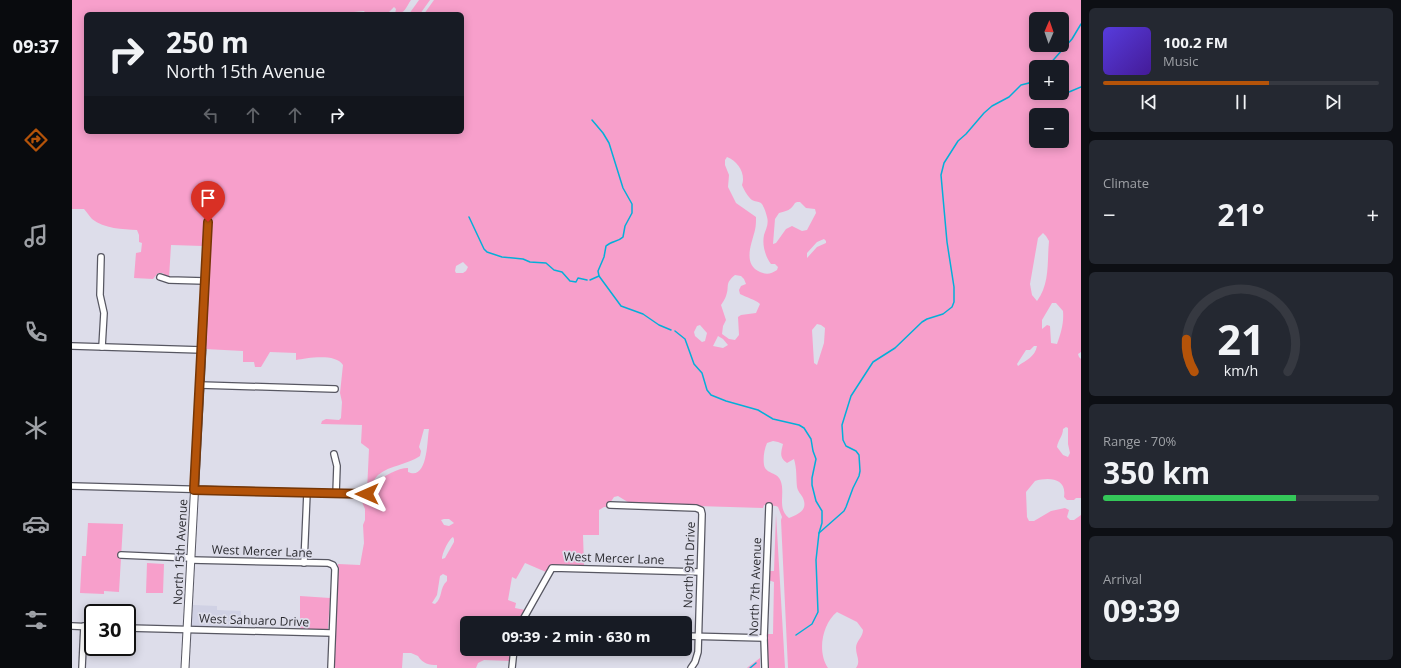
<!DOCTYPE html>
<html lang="en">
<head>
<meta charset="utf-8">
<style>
	:root { --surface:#171b24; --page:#242831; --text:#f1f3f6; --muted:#9ea1a6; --line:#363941; --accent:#b45309 }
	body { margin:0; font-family:"Open Sans",sans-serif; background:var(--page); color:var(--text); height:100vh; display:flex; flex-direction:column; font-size:15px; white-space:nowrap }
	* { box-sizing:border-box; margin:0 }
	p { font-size:13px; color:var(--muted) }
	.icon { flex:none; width:22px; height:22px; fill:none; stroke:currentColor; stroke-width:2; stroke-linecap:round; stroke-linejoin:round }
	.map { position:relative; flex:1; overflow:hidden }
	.side { display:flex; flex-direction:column; gap:8px; padding:8px; background:#0d0f14; width:320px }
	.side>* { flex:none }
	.guide { position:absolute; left:12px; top:12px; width:380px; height:122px; border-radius:6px; box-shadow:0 2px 10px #0003; background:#171b24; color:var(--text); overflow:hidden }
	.needle { width:26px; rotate:2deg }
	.controls { position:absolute; left:957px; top:12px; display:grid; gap:8px }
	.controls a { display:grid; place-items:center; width:40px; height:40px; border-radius:6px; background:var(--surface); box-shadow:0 2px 10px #0003; font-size:20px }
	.speed { position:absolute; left:12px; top:604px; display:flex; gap:8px; font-size:20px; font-weight:700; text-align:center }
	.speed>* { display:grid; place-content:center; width:52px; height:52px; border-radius:50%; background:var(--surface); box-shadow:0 2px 10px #0003; line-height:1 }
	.speed .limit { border:2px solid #111; border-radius:6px; background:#fff; color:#111 }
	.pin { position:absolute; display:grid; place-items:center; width:34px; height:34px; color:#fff; margin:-41px -17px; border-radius:50% 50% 50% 0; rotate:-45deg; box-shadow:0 0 4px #0007 }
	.pin .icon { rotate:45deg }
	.me { position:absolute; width:44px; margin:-22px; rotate:270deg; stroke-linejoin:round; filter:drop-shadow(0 0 3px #0008) }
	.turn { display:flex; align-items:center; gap:14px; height:84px; padding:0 16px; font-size:18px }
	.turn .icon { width:52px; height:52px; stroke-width:2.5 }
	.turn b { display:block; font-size:28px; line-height:34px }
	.lanes { display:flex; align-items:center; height:38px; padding:0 16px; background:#0003; justify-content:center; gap:20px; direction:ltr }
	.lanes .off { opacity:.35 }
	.big { font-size:30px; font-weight:700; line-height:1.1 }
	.side .card { flex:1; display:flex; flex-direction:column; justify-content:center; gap:6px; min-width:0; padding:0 14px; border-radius:6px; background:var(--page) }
	.side .dial { align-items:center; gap:0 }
	.dial svg { height:104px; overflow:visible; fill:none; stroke:var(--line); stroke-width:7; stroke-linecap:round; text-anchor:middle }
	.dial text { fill:var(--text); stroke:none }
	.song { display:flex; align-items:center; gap:12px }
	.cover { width:48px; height:48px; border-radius:6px; background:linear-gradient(135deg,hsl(250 70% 55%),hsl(260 70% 35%)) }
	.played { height:4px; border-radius:2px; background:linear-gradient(90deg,var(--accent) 60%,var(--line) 60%) }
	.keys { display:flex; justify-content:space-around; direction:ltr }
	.heat { display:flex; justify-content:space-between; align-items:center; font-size:22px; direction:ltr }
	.charge { height:6px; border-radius:3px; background:linear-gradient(90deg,#34c759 70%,var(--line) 0) }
	.trip { position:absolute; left:388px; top:616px; width:232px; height:40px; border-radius:6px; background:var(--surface); box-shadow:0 2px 10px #0003; font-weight:700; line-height:40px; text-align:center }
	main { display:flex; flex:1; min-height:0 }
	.tab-bar { display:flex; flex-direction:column; width:72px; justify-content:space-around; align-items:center; background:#090b0e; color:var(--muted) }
	.tab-bar .icon { width:28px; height:28px }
	.tab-bar .on { color:var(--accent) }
	.tab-bar b { font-size:18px; color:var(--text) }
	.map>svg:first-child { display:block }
</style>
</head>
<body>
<main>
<nav class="tab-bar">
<b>09:37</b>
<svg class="icon on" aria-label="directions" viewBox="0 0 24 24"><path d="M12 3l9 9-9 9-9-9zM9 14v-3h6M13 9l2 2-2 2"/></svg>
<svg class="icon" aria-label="music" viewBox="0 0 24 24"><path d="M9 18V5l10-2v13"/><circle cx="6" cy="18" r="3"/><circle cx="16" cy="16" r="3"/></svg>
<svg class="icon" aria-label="phone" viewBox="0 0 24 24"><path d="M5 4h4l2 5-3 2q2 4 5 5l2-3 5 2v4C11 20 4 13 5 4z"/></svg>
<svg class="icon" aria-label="climate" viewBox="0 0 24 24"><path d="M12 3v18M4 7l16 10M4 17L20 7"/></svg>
<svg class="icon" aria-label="car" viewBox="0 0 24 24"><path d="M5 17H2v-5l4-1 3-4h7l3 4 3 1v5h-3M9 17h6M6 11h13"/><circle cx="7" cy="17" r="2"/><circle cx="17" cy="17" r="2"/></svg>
<svg class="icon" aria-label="filters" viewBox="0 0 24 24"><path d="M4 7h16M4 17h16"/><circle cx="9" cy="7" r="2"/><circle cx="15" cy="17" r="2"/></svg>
</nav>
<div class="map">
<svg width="1009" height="668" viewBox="0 0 1009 668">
	<rect width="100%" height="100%" fill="#ddddea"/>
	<polygon fill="#d0d1e4" points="121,605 145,606 145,610 169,611 169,628 119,627"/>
	<g fill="#f79fcb" fill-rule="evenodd">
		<path d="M 0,0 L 339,0 C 334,7 333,14 323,14 L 324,9 L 322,7 L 316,13 L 312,14 L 294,14 L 292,11 L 282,12 L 281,14 L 14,14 L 14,132 L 390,132 L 390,14 L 352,14 L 362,0 L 1009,0 L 1009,352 L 1006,354 L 1007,357 L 1009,359 L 1009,498 L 1004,498 L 1002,500 L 995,500 L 992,497 C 995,478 977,477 963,481 L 954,492 L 955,517 L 957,521 L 962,521 L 979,511 L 993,508 L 997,510 L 995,517 L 998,520 L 1002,520 L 1009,515 L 1009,668 L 784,668 C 789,661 784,656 784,648 C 784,641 791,637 791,630 L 785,622 L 765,612 C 750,624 745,652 756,668 L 716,668 L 709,520 L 710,517 L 706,507 L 704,506 L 692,505 L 691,508 L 559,504 L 546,496 L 542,497 L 538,503 L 538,507 L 532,507 L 527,510 L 527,535 L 511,535 L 512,565 L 480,565 L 474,572 L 453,563 L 444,579 L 440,577 L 436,600 L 444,603 L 443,608 L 453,610 L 447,623 L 395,623 L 395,649 L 439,649 L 438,661 L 412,660 L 406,663 L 404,668 L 365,668 L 365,665 C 357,665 351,664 346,656 L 339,653 L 331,653 L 330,668 L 262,668 L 266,564 L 288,565 L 292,543 L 291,525 L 293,520 L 293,509 L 287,495 L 298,494 C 300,491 302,486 304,483 C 311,476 326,468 336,468 L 336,472 C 356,481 355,440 357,429 L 352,429 L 347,447 L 349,451 L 348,456 C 335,465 318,465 306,475 C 301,480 299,487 295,491 L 297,449 L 289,443 L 290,425 L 249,424 L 250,421 L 254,419 L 267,420 L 269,418 L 270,402 L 268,393 L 271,365 C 264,353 235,358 224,360 L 224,353 L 198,352 L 189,367 L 183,367 L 182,362 L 171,362 L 171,351 L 133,349 L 139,221 L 132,221 L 131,246 L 99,245 L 97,278 L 93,276 L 91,273 L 86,273 L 81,279 L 62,278 L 64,253 L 69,252 L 70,243 L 67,242 L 67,235 L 65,230 C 51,229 32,229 20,219 C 17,216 15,212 12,209 L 0,209 ZM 964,19 L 990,19 L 990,45 L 964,45 ZM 964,67 L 990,67 L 990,93 L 964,93 ZM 964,115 L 990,115 L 990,141 L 964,141 ZM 655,157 C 666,161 674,174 670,185 C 672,190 676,197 680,200 C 683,202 686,201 689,203 C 692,206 694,213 695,217 C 697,224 694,229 692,235 C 690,245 693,256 699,264 L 703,264 L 706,267 L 705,270 C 699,274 695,275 688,272 C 670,264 680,243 683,230 C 684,226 684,221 684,217 L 664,203 L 656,187 L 657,175 L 653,165 L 653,160 ZM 725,202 L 728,202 L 734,208 L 743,209 L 744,213 L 735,230 L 730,231 L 720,226 L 714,229 L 704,243 L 701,244 L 703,219 L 707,213 C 715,211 719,210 723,203 ZM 971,233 L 974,236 L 977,241 C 975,262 978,284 965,301 L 960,295 L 958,284 L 966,238 ZM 752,239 L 754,241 L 754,243 L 745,247 L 735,258 L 735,253 L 745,242 ZM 391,262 L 396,267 L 394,271 L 391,273 L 384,273 L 383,271 L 384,266 ZM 663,275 L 669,276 L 672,279 L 674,284 L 669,286 L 667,290 L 668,294 C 675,298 683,299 688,304 L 684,313 L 669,315 L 666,317 L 667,335 L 663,340 L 657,339 L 650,334 L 651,326 L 654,320 L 649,305 C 651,302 653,299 654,296 C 658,286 652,284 663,275 ZM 980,303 L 984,303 L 991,311 C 992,323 989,333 985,344 L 979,343 L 978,326 L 975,325 L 970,329 L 970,320 ZM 745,324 L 749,325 L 753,328 L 752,343 L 745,365 L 742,363 L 740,330 ZM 628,325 L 635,333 L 633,341 L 630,342 L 623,336 L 622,332 L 625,326 ZM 646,336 L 651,339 L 656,345 L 651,348 L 641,346 ZM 962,346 L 965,346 C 963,357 954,360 946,366 L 945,364 L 954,350 L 958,350 ZM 994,427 L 996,428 L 996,444 L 998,453 L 996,457 L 991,455 L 985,447 C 986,440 991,436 991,429 ZM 701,441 L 706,442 L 711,444 C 709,453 707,457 715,463 L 722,459 C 725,469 724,477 725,487 C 726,492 729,494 731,498 C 736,510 727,514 717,518 C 705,509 713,494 709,482 C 706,471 694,475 692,465 C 691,458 692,450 695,443 ZM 372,519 L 377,519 L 382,523 L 377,526 L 372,525 L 369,520 ZM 381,537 L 382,539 L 382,542 L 373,558 L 370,559 C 370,553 377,539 381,537 ZM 371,574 L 375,576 L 375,581 C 367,588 371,598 363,604 L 360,603 L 365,595 L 368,576 Z"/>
		<polygon points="347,0 358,0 348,14 337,14"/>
		<polygon points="704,514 713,668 695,668 696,634 701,634 702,582 696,580 696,571 702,571"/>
		<polygon points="16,523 51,524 47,592 32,591 32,594 8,593 10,556 14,556"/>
		<polygon points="75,563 92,564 91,593 74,593"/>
		<polygon points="228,596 258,598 256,629 254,630 228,629"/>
		<polygon points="688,658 688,668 675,668 676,667"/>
	</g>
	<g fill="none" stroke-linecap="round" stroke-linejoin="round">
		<g stroke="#04afd8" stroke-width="1.5">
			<polyline points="975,67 1000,39 1009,24"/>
			<polyline points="957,83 964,76"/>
			<polyline points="990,92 997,92 1009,87"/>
			<path d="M 520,120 L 531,133 L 537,143 L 551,188 L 560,204 L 560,213 L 553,226 L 551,237 C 546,242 539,241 534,246 L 532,257 L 526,271 L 527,276 L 549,306 L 571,314 L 587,325 L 599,330"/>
			<polyline points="397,217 412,249 415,252 430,257 451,259 458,262 474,263 482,270 490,272 498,281 504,282 506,278 515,280"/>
			<polyline points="518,280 527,276"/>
			<polyline points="603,331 613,339 622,364 630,373 635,390 639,395 654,401 686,410 701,419 727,425 732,428 739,439 741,451 744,459 740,478 740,485 744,501 750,511 750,523 747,533 744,560 746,612 740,624 724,635"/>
			<polyline points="747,533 772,511 774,507 781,488 787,476 788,471 787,455 784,451 774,446 771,440 770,425 779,396 801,362 823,348 850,322 855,319 871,314 880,307 882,302 882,287 875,242 869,175 872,163 886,141 894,134 912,113 920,106 937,97 949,85 957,83 964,85"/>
			<polyline points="678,668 684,663"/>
		</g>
		<g stroke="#575762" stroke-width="8">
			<g id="minor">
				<polyline points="29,257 28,295 32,313 30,347"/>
				<polyline points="88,277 97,280 133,281"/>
				<polyline points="0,346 130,350 136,222"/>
				<polyline points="128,385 263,389"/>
				<polyline points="262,454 265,466 264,494"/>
				<polyline points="0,486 295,494"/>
				<polyline points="538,505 624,508 629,510 630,514 626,652 623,662 619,668"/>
				<polyline points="49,555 119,558"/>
				<polyline points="119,560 256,563 261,565 263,569 259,668"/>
				<polyline points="232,563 235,493"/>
				<polyline points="449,623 480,568 628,572"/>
				<polyline points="0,626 21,627"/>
				<polyline points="55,628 260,633"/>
				<polyline points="613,636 692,638"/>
				<polyline points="10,668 12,626"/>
				<polyline points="440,668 442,649"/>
				<polyline points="693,668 692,638 697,506"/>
			</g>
		</g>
		<g stroke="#575762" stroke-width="9">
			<polyline id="tertiary" points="113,668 130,350"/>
		</g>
		<use href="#minor" stroke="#fff" stroke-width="5.5"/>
		<use href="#tertiary" stroke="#fff" stroke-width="7"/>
	</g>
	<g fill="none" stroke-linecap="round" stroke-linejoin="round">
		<g stroke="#753606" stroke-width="10">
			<polyline id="route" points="136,222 122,490 295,494"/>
		</g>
		<use href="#route" stroke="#b45309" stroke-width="7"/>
	</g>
	<g text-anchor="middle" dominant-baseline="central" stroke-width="3.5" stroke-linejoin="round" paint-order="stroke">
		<g font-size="12" fill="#2b2b30" stroke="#ddddea">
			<text transform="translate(190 551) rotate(2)">West Mercer Lane</text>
			<text transform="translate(108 552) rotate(-87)">North 15th Avenue</text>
			<text transform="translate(542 558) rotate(2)">West Mercer Lane</text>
			<text transform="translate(617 565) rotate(-88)">North 9th Drive</text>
			<text transform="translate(683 587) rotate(-88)">North 7th Avenue</text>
			<text transform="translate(182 620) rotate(2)">West Sahuaro Drive</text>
		</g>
	</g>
</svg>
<div class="controls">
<a><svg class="needle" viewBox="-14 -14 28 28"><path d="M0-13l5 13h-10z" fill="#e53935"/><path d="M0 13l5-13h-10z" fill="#9ea1a6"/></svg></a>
<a>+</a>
<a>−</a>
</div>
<div class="speed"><div class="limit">30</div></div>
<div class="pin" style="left:136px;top:222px;background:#d93025"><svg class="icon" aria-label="arrive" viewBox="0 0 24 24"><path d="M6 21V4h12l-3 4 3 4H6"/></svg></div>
<svg class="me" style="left:295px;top:494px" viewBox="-20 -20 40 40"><path d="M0-17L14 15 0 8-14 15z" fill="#b45309" stroke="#fff" stroke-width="4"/></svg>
<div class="trip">09:39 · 2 min · 630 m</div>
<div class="guide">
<div class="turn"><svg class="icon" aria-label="right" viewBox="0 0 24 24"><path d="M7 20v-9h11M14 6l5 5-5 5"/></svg><div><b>250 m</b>North 15th Avenue</div></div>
<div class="lanes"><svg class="icon off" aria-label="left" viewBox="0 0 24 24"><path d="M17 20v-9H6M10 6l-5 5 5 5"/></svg><svg class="icon off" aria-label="ahead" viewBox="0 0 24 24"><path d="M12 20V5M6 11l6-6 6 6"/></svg><svg class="icon off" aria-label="ahead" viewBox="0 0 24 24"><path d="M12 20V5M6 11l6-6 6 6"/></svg><svg class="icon" aria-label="right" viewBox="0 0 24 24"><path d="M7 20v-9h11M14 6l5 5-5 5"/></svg></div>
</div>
</div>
<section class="side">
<div class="card">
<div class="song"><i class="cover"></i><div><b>100.2 FM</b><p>Music</p></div></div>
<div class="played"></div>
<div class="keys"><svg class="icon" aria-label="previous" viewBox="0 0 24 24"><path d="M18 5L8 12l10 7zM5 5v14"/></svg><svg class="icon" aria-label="pause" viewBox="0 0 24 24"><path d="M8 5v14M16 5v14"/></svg><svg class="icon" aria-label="next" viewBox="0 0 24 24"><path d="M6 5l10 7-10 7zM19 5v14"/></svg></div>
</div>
<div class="card"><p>Climate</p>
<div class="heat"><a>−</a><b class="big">21°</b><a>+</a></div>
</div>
<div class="card dial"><svg viewBox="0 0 100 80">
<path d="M14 69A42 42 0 1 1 86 69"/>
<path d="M14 69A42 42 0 0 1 8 44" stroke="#b45309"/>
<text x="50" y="56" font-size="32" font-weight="700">21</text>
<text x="50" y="72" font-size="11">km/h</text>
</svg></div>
<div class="card"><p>Range · 70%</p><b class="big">350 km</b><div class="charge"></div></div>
<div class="card"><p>Arrival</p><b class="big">09:39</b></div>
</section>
</main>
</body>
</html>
